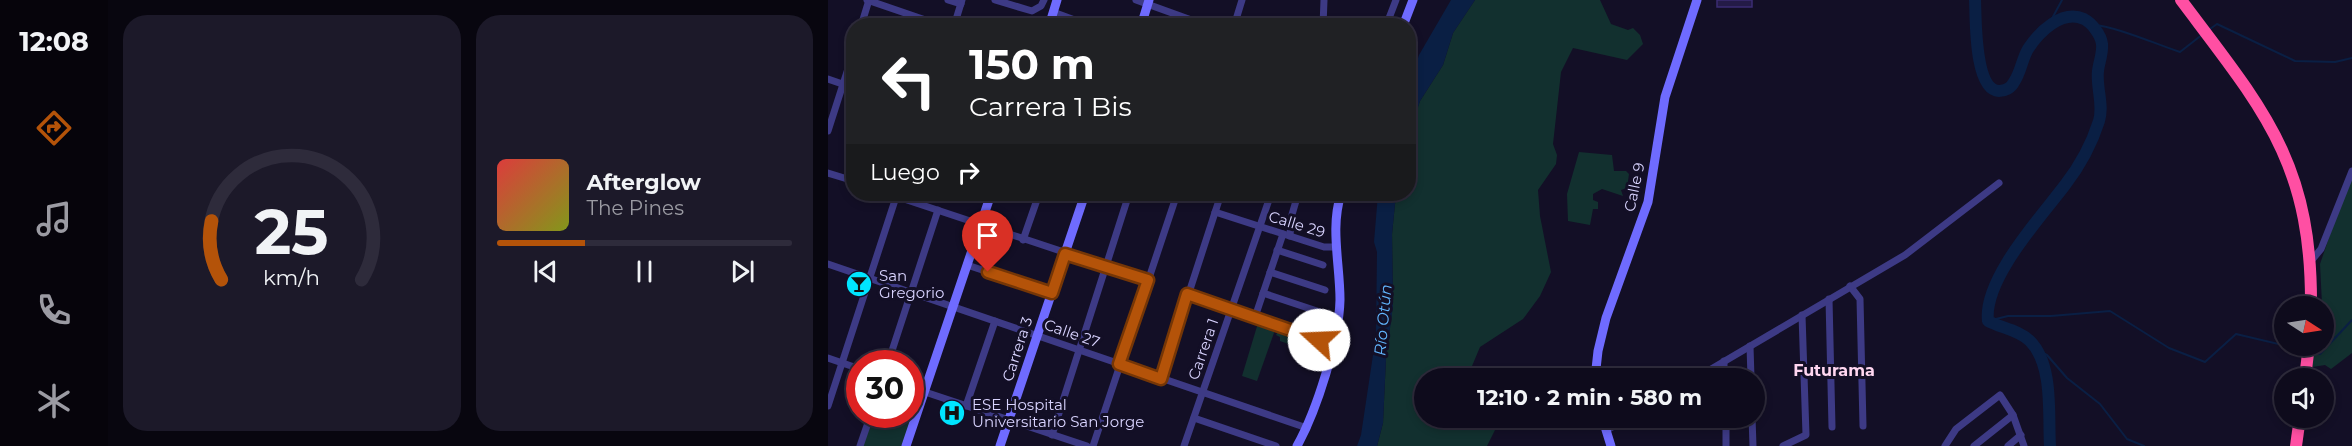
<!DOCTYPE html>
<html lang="es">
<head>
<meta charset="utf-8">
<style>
	:root { --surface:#0e0b1c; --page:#1c1929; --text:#f1f3f6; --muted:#9b9ba3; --line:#2e2b3b; --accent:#b45309 }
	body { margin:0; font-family:Montserrat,sans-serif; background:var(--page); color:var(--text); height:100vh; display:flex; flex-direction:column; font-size:22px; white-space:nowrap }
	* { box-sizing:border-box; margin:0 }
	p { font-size:20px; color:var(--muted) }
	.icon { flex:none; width:33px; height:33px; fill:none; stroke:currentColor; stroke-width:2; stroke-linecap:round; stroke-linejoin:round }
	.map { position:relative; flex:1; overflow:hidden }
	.details { display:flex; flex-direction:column; gap:15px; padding:15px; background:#08060f; width:720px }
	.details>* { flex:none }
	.top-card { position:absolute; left:18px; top:18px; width:570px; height:183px; border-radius:24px; box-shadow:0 3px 9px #0003,0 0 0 2px var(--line); background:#202124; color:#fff; overflow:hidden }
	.needle { width:39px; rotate:102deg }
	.fabs { position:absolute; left:1446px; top:296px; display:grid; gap:12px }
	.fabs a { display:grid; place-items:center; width:60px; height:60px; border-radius:50%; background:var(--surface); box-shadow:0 3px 9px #0003,0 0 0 2px var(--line); font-size:30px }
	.speed { position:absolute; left:18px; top:350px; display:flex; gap:12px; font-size:30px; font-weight:700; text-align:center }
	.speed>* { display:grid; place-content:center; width:78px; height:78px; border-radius:50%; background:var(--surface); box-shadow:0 3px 9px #0003,0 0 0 2px var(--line); line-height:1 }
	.speed .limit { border:9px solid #d22; background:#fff; color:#111 }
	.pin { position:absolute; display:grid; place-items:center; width:51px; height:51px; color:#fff; margin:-62px -26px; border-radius:50% 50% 50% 0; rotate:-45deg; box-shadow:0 0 6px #0007 }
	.pin .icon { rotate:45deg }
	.me { position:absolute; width:66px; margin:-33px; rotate:290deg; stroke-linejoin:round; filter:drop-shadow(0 0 4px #0008) }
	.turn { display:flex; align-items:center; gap:21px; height:126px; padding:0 24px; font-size:27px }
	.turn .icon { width:78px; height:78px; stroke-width:2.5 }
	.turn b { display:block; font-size:42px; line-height:51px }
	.then { display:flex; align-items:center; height:57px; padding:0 24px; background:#0003; gap:12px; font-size:22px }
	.details .tile { flex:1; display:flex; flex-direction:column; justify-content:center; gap:9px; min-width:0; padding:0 21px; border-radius:24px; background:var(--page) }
	.details .dial { align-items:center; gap:0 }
	.dial svg { height:156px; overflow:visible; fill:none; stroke:var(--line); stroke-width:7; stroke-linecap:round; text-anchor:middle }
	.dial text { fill:var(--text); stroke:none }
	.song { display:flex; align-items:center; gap:18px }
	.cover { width:72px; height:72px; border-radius:9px; background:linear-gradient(135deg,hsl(0 70% 55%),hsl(70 70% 35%)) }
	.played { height:6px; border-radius:3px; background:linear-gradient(90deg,var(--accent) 30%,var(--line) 30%) }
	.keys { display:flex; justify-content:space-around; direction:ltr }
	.details .tiles { flex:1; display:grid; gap:15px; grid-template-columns:repeat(2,1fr) }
	.trip { position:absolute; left:586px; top:368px; width:351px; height:60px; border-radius:30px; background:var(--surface); box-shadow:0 3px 9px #0003,0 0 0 2px var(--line); font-weight:700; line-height:60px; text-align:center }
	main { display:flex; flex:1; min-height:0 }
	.menu { display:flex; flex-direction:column; width:108px; justify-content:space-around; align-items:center; background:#06040b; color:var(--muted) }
	.menu .icon { width:42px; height:42px }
	.menu .selected { color:var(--accent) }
	.menu b { font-size:27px; color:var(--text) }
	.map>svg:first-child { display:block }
</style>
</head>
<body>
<main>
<nav class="menu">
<b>12:08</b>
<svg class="icon selected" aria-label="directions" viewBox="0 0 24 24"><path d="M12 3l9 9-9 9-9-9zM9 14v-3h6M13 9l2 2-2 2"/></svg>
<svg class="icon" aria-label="music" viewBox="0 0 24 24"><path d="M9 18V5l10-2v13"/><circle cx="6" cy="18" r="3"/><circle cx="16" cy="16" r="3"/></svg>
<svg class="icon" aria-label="phone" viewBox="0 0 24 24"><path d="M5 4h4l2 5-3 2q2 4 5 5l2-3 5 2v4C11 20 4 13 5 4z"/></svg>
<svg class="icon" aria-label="climate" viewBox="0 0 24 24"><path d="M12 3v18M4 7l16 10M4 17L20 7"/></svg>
</nav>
<section class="details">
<div class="tiles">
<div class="tile dial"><svg viewBox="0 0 100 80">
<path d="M14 69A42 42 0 1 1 86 69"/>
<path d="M14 69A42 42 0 0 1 9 39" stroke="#b45309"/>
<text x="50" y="56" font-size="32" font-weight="700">25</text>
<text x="50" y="72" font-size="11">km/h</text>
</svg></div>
<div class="tile">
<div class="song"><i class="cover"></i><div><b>Afterglow</b><p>The Pines</p></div></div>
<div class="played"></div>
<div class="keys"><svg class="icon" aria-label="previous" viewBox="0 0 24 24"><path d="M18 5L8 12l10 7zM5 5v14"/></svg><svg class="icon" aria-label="pause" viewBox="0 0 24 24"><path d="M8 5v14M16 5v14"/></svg><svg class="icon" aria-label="next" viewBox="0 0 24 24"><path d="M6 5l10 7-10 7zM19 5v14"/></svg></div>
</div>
</div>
</section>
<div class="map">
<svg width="1524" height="446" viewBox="0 0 1524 446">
	<rect width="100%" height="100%" fill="#130f26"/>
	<g fill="#12302f">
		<polygon points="647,0 772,0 783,24 800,30 805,28 812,35 815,44 799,60 745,48 733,72 725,144 729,155 728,164 710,190 712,216 723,272 712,296 695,319 652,347 639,378 597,378 597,417 660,417 672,420 659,446 549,446 555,423 558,358 565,305 564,234 568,194 580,194 581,136 584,122 592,101 615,65 625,33"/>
		<polygon points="751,152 784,155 786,171 798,171 801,174 799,188 793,190 795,196 774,189 765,194 765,200 770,202 770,209 765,209 762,225 740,221 739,194"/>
		<polygon points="1524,171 1524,353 1503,369 1497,365 1478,368 1480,345 1496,345 1492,264"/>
		<polygon points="430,323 447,330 429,381 414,376"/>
		<polygon points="451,329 487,342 485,353 452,341 452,337 448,335"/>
		<polygon points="83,387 96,392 78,446 32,446 43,414 82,414"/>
	</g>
	<g fill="#0a1f44">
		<polygon points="623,0 647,0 625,33 615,65 592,101 581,136 581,85 591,55"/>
		<polygon points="550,194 568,194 564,234 565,305 558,358 555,423 549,446 529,446 533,435 548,335 549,252 546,242"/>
	</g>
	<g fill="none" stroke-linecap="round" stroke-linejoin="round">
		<g stroke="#0a1f44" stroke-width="2">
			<path d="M 1262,24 C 1293,28 1322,42 1352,52 L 1375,34"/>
			<polyline points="1220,26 1234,0"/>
			<polyline points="1382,29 1389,24 1467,61 1507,62 1524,58"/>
			<polyline points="1160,321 1180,316 1223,316 1282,311 1341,348 1377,362 1408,334 1476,350"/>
			<polyline points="1207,348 1219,355 1239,378 1272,404 1299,439 1316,446"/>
			<polyline points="1485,352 1492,354 1524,320"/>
		</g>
		<path stroke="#0a1f44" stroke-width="12" d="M 1147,0 C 1148,18 1146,90 1171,91 C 1177,91 1183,88 1186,82 C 1193,72 1194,59 1200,49 C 1211,32 1234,9 1256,19 C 1264,23 1273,35 1274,44 C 1275,53 1271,62 1270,71 C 1268,87 1276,105 1271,121 C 1264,143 1251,167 1237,185 C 1213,217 1155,279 1160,321 C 1173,328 1191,330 1202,341 C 1226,365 1220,416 1222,446"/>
	</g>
	<rect fill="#241b47" stroke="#3b2d73" stroke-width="1.5" x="889" y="0" width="35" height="7"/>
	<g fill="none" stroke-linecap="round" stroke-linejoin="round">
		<g stroke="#3d3a85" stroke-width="7">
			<polyline points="39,0 115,26"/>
			<polyline points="120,0 133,4"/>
			<polyline points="167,0 204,11 213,6 216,0"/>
			<polyline points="308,0 380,26"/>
			<polyline points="225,12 263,26"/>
			<polyline points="33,26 41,0"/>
			<polyline points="126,26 134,0"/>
			<polyline points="406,26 414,0"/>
			<polyline points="495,26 496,0"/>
			<polyline points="558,26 568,0"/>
			<polyline points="0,79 26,88"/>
			<polyline points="0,131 26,50"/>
			<polyline points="0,173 26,181"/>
			<polyline points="61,194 320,280"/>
			<polyline points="333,194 348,199"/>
			<polyline points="387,212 496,247 509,247"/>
			<polyline points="462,236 463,218 470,194"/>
			<polyline points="195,240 211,194"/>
			<polyline points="449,250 495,265"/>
			<polyline points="1483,261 1493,249 1524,171"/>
			<polyline points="0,264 479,428"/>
			<polyline points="139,265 224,293"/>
			<polyline points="442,272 497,290"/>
			<polyline points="1022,286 1032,299 1035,426"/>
			<polyline points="435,293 495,313"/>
			<polyline points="359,294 505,344"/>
			<polyline points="1001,299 1004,427"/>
			<polyline points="427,317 455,234"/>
			<polyline points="922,346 923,378"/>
			<polyline points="0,358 32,369"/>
			<polyline points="896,361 896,378"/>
			<polyline points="60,363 110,210"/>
			<polyline points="868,378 1077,255 1171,183"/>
			<polyline points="333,379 393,194"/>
			<polyline points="82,387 259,446"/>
			<polyline points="0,406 69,194"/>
			<polyline points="138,406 167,321"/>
			<polyline points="898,417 898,446"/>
			<polyline points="924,417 925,446"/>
			<polyline points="366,418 448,446"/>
			<polyline points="779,430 802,417"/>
			<polyline points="224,435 301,194"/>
			<polyline points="32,446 43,414"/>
			<polyline points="265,446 349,194"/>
			<polyline points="356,446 443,194"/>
			<polyline points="955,446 978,435 974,315"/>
			<polyline points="1117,446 1128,429 1172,395 1185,415 1196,446"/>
			<polyline points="1146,446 1185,415"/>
			<polyline points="1180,446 1193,435"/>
		</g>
		<g stroke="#6f6bff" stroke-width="9">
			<polyline points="221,26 229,0"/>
			<polyline points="313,26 321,0"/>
			<polyline points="575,26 585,0"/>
			<polyline points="767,378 770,351 778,318 820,202 837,97 869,0"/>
			<polyline points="774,417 783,446"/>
			<polyline points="78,446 163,194"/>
			<polyline points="172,446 257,194"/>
			<path d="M 469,446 C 489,410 511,340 512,300 C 512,264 502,228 513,194"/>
		</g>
		<g stroke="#ff4fa3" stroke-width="12">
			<path d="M 1353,0 C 1435,109 1484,162 1483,306"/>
			<polyline points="1477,378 1481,345"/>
			<polyline points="1468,446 1472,417"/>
		</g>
	</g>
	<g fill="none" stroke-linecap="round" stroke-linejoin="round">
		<g stroke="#753606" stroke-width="15">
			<polyline id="route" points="160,272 224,293 237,254 320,280 291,364 333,379 359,294 491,340"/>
		</g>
		<use href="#route" stroke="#b45309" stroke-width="10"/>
	</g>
	<defs>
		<g id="bar-disc" transform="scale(1.35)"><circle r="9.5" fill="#00e5ff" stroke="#130f26"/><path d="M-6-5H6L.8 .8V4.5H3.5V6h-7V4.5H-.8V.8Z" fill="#111"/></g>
		<g id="hospital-disc" transform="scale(1.35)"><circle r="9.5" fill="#00e5ff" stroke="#130f26"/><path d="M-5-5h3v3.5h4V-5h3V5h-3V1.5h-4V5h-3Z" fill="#111"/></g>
	</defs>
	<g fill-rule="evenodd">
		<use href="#bar-disc" x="31" y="284"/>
		<use href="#hospital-disc" x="124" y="413"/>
	</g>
	<g text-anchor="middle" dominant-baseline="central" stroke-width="6" stroke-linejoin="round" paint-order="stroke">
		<g font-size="15" fill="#d9d4ff" stroke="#130f26">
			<text transform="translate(806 187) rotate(-78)">Calle 9</text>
			<text transform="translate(469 224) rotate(17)">Calle 29</text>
			<text transform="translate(244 333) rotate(19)">Calle 27</text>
			<text transform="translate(189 349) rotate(-72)">Carrera 3</text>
			<text transform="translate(375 349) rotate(-71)">Carrera 1</text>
		</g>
		<g font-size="15" fill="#d9d4ff" stroke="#130f26" text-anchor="start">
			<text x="51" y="275">San<tspan x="51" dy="17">Gregorio</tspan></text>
			<text x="144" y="404">ESE Hospital<tspan x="144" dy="17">Universitario San Jorge</tspan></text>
		</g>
		<g font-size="16" font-style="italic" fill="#62b6ff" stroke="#130f26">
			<text transform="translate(555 320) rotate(-85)">Río Otún</text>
		</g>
		<g font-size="16" font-weight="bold" fill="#ffd6f0" stroke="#130f26">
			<text x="1006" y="370">Futurama</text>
		</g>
	</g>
</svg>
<div class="fabs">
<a><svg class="needle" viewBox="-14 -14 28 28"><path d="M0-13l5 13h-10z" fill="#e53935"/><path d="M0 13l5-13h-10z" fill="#9b9ba3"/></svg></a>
<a><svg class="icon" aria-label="sound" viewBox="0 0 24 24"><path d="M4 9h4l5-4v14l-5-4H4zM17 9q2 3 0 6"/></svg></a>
</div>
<div class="speed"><div class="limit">30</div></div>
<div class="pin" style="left:160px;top:272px;background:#d93025"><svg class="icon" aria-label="arrive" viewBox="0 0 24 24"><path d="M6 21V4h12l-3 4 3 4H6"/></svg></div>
<svg class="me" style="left:491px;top:340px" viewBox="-20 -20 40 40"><circle r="19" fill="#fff"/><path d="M0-13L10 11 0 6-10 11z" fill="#b45309"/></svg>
<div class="trip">12:10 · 2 min · 580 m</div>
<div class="top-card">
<div class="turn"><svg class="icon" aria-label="left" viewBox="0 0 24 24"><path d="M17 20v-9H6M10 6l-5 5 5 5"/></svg><div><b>150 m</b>Carrera 1 Bis</div></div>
<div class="then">Luego<svg class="icon" aria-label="right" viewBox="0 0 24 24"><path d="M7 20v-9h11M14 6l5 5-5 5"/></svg></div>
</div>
</div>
</main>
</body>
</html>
